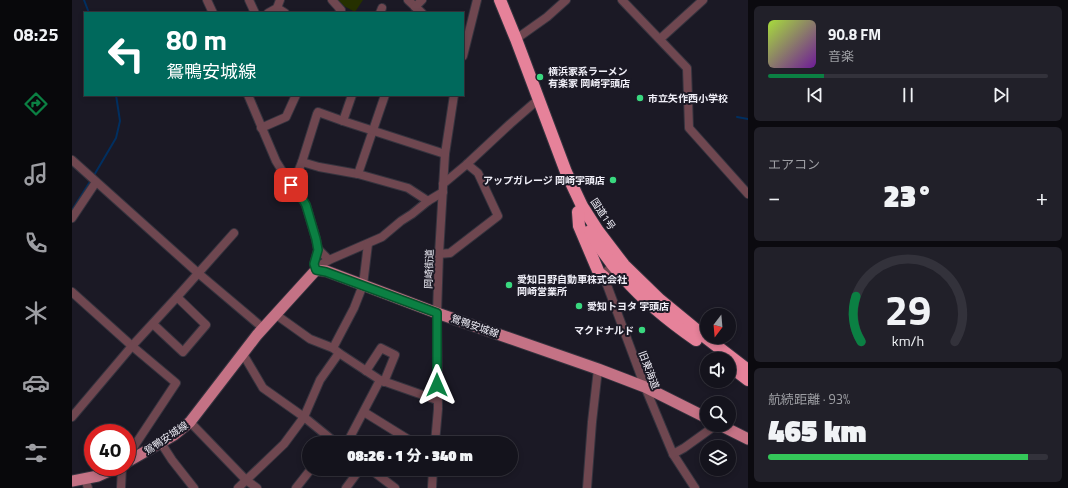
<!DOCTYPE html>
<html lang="ja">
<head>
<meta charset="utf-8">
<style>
	:root { --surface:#14131c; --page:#212029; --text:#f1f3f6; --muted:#9d9ea3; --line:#33323b; --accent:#0b8043 }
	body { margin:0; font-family:"Titillium Web","Noto Sans JP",sans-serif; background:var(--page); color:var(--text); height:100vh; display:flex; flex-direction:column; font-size:15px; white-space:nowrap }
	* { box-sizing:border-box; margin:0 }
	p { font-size:13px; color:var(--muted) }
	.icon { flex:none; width:22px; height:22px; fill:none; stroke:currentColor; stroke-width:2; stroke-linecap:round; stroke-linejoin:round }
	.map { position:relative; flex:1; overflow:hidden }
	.panel { display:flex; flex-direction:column; gap:6px; padding:6px; background:#0b0a0f; width:320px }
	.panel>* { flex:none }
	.guide { position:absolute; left:12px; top:12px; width:380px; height:84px; border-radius:0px; box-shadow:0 2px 6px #0003,0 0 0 1px var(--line); background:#00695c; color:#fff; overflow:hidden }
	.needle { width:26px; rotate:196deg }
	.controls { position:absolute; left:628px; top:308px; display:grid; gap:8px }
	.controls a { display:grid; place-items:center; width:36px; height:36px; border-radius:50%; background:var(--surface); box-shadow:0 2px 6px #0003,0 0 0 1px var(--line); font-size:20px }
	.speed { position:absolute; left:12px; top:424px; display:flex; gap:8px; font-size:20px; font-weight:700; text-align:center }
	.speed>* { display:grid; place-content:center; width:52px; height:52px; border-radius:50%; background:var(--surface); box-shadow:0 2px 6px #0003,0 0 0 1px var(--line); line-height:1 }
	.speed .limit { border:6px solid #d22; background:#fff; color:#111 }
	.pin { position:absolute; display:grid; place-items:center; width:34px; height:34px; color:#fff; margin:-17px; border-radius:8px; box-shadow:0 2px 6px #0006 }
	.me { position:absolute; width:44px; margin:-22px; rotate:0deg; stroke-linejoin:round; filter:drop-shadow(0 0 3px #0008) }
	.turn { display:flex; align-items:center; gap:14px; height:84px; padding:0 16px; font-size:18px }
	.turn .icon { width:52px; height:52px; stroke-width:2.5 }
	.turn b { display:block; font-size:28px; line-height:34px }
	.big { font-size:30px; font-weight:800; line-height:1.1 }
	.panel .tile { flex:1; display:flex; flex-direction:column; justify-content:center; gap:6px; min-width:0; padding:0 14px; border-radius:6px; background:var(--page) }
	.panel .dial { align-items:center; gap:0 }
	.dial svg { height:104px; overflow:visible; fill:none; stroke:var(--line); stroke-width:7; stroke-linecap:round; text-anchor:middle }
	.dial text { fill:var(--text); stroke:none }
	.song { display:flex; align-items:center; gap:12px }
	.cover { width:48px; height:48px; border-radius:6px; background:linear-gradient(135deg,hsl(80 70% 55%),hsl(280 70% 35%)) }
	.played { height:4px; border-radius:2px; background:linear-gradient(90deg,var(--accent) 20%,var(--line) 20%) }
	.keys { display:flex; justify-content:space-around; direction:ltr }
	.heat { display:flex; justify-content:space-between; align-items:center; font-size:22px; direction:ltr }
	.charge { height:6px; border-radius:3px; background:linear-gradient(90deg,#34c759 93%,var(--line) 0) }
	.trip { position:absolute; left:230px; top:436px; width:216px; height:40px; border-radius:20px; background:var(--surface); box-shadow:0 2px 6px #0003,0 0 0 1px var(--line); font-weight:800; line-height:40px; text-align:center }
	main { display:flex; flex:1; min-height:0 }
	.dock { display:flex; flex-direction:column; width:72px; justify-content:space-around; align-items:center; background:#08080b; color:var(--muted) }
	.dock .icon { width:28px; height:28px }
	.dock .on { color:var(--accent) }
	.dock b { font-size:18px; color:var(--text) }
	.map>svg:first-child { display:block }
</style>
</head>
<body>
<main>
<nav class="dock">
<b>08:25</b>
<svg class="icon on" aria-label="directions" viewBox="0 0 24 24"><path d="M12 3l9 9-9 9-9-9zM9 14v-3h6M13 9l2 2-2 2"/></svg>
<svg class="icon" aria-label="music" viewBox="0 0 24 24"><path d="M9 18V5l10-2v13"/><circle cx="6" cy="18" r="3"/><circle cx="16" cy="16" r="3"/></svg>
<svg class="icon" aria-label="phone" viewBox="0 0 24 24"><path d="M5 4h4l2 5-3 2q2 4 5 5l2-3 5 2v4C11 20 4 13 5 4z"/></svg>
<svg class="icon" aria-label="climate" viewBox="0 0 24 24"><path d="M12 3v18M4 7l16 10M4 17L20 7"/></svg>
<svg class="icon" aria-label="car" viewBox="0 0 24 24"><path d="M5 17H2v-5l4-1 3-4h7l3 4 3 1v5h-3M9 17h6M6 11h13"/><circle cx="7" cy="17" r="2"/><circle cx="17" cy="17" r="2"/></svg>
<svg class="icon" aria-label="filters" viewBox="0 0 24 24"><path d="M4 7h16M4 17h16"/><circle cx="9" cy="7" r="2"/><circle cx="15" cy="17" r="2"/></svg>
</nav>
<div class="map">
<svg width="676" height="488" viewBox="0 0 676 488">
	<rect width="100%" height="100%" fill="#1b1925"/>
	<polygon fill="#253000" points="266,0 291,0 283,12 272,6"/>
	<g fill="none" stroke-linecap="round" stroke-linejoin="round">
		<g stroke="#012f60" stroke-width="2">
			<polyline points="12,0 17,13"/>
			<polyline points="665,117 676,119"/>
			<polyline points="21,177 44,138 48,121 44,95"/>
			<polyline points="0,210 19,180"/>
		</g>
		<g stroke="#35333e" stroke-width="10">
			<g id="minor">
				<polyline points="135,0 141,13"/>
				<polyline points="177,0 183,13"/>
				<polyline points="260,0 269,10 267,13"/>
				<polyline points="336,0 350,13"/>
				<polyline points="550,0 615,68 617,128 676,194"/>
				<polyline points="343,7 350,0"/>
				<polyline points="205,8 213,13"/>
				<polyline points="196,13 205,8 208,0"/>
				<polyline points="308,13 310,8"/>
				<polyline points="444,39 475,17 494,0"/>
				<polyline points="588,39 631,0"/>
				<polyline points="391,56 405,0"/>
				<polyline points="176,95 204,161 220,187 228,195 234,205 244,239 246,249 257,260"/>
				<polyline points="271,121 280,95"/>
				<polyline points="189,128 214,117 224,95"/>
				<polyline points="0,160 126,273 191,328"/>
				<polyline points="230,162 247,167 286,174 336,188 356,201"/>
				<polyline points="286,174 313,95"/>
				<polyline points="371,184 395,164 438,124 461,104"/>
				<polyline points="220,187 230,162 245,114 246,112 271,121 373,154"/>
				<polyline points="0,218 24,182"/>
				<polyline points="367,254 378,253 426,216 406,173 395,164"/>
				<polyline points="544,263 535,271 532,277 573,387 601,454 623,488"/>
				<polyline points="244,270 247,266 257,260 310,237 329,221 340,214 356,201 371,192"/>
				<polyline points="244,270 242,264 246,250"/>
				<polyline points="0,292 60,346 104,383 55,457"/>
				<polyline points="203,314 238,339 261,348 267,353 308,380 365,400"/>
				<polyline points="81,324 111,352 134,325 105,297"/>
				<polyline points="261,348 282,308 291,285 296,244"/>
				<polyline points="171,354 191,388 232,417 264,443"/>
				<polyline points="294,371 309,348 323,355 312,382"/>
				<polyline points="292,412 342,443"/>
				<polyline points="0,417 60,346 105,297 162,233"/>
				<polyline points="118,422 174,480 185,488"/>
				<polyline points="89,443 100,460 122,488"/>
				<polyline points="275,443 308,380"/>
				<polyline points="363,443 366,409 365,313 367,254 373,154 382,95"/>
				<polyline points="601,454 612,448 644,425"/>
				<polyline points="298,469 323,488"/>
				<polyline points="13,479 16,488"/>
				<polyline points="49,488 50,467"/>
				<polyline points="166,488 212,444 232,417 248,380 267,353"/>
				<polyline points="224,488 239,469"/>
				<polyline points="274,488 288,469"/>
				<polyline points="360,488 361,469"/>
				<polyline points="515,488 520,422 526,369"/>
			</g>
		</g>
		<g stroke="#35333e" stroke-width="13">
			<g id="major">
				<polyline points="648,425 676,439"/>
				<polyline points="55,462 102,435 118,422 185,335 244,270 254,271 365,313 526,369 573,387 635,418"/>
				<polyline points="0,481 26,476 46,467"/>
			</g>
		</g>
		<g stroke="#35333e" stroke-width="14">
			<g id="highway">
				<polyline points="428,0 444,39 494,172 510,206 526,231 552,265 588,300 633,337 676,370"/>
				<polyline points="506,212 507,226 527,273 532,277"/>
				<path d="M 518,231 C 527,247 539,264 552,278 C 573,302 598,322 624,340"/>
				<polyline points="659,367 676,380"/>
			</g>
		</g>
		<use href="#minor" stroke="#6f4750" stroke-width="8"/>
		<use href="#major" stroke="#c47285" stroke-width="11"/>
		<use href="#highway" stroke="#e6829a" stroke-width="12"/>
	</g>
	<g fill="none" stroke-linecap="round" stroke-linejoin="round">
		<g stroke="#07532c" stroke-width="10">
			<polyline id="route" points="219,185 228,195 234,205 244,239 246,250 242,264 244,270 254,272 365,313 365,385"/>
		</g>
		<use href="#route" stroke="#0b8043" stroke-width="7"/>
	</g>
	<g fill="#39d87f" stroke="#1b1925" stroke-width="1.5">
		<circle cx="468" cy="77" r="4"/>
		<circle cx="568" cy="98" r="4"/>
		<circle cx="541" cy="180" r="4"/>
		<circle cx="437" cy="285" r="4"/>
		<circle cx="507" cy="306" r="4"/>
		<circle cx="570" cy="330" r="4"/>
	</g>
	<g text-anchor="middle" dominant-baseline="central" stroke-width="4" stroke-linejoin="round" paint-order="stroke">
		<g font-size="10" font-weight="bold" fill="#f0eff8" stroke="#1b1925" text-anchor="start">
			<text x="476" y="71">横浜家系ラーメン<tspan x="476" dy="12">有楽家 岡崎宇頭店</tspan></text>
			<text x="576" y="98">市立矢作西小学校</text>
			<text x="533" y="180" text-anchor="end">アップガレージ 岡崎宇頭店</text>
			<text x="445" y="279">愛知日野自動車株式会社<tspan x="445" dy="12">岡崎営業所</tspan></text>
			<text x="515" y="306">愛知トヨタ 宇頭店</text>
			<text x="562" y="330" text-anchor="end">マクドナルド</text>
		</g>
		<g font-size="10" fill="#f0eff8" stroke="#1b1925">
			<text transform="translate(531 214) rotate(56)">国道1号</text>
			<text transform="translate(357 269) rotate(-88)">岡崎街道</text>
			<text transform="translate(403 326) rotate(19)">鴛鴨安城線</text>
			<text transform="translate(577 370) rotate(69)">旧東海道</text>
			<text transform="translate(94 438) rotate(-34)">鴛鴨安城線</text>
		</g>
	</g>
</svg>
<div class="controls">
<a><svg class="needle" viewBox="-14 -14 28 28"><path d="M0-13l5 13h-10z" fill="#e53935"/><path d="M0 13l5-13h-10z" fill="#9d9ea3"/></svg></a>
<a><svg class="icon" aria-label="sound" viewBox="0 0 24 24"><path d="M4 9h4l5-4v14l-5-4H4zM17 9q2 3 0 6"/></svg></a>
<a><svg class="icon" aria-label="search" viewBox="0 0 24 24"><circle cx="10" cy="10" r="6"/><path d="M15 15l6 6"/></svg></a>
<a><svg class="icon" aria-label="layers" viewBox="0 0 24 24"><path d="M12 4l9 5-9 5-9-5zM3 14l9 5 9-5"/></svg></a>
</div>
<div class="speed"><div class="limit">40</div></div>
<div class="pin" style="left:219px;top:185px;background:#d93025"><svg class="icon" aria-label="arrive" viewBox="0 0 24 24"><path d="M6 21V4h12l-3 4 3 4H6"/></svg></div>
<svg class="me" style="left:365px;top:385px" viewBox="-20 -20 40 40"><path d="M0-17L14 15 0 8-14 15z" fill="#0b8043" stroke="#fff" stroke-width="4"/></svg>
<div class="trip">08:26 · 1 分 · 340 m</div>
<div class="guide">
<div class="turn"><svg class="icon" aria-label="left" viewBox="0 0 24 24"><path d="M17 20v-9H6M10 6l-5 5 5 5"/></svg><div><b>80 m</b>鴛鴨安城線</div></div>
</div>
</div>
<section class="panel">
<div class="tile">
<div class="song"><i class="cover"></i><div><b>90.8 FM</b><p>音楽</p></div></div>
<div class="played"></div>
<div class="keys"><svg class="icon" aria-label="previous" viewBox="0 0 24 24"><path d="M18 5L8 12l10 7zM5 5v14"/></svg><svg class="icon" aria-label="pause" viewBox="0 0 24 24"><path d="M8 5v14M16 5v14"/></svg><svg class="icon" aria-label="next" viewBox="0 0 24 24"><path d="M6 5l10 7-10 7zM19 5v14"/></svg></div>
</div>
<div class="tile"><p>エアコン</p>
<div class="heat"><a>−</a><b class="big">23°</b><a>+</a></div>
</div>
<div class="tile dial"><svg viewBox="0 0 100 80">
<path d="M14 69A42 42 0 1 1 86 69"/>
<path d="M14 69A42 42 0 0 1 10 34" stroke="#0b8043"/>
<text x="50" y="56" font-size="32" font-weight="700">29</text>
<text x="50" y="72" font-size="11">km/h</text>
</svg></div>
<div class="tile"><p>航続距離 · 93%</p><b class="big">465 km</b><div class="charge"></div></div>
</section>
</main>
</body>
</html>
